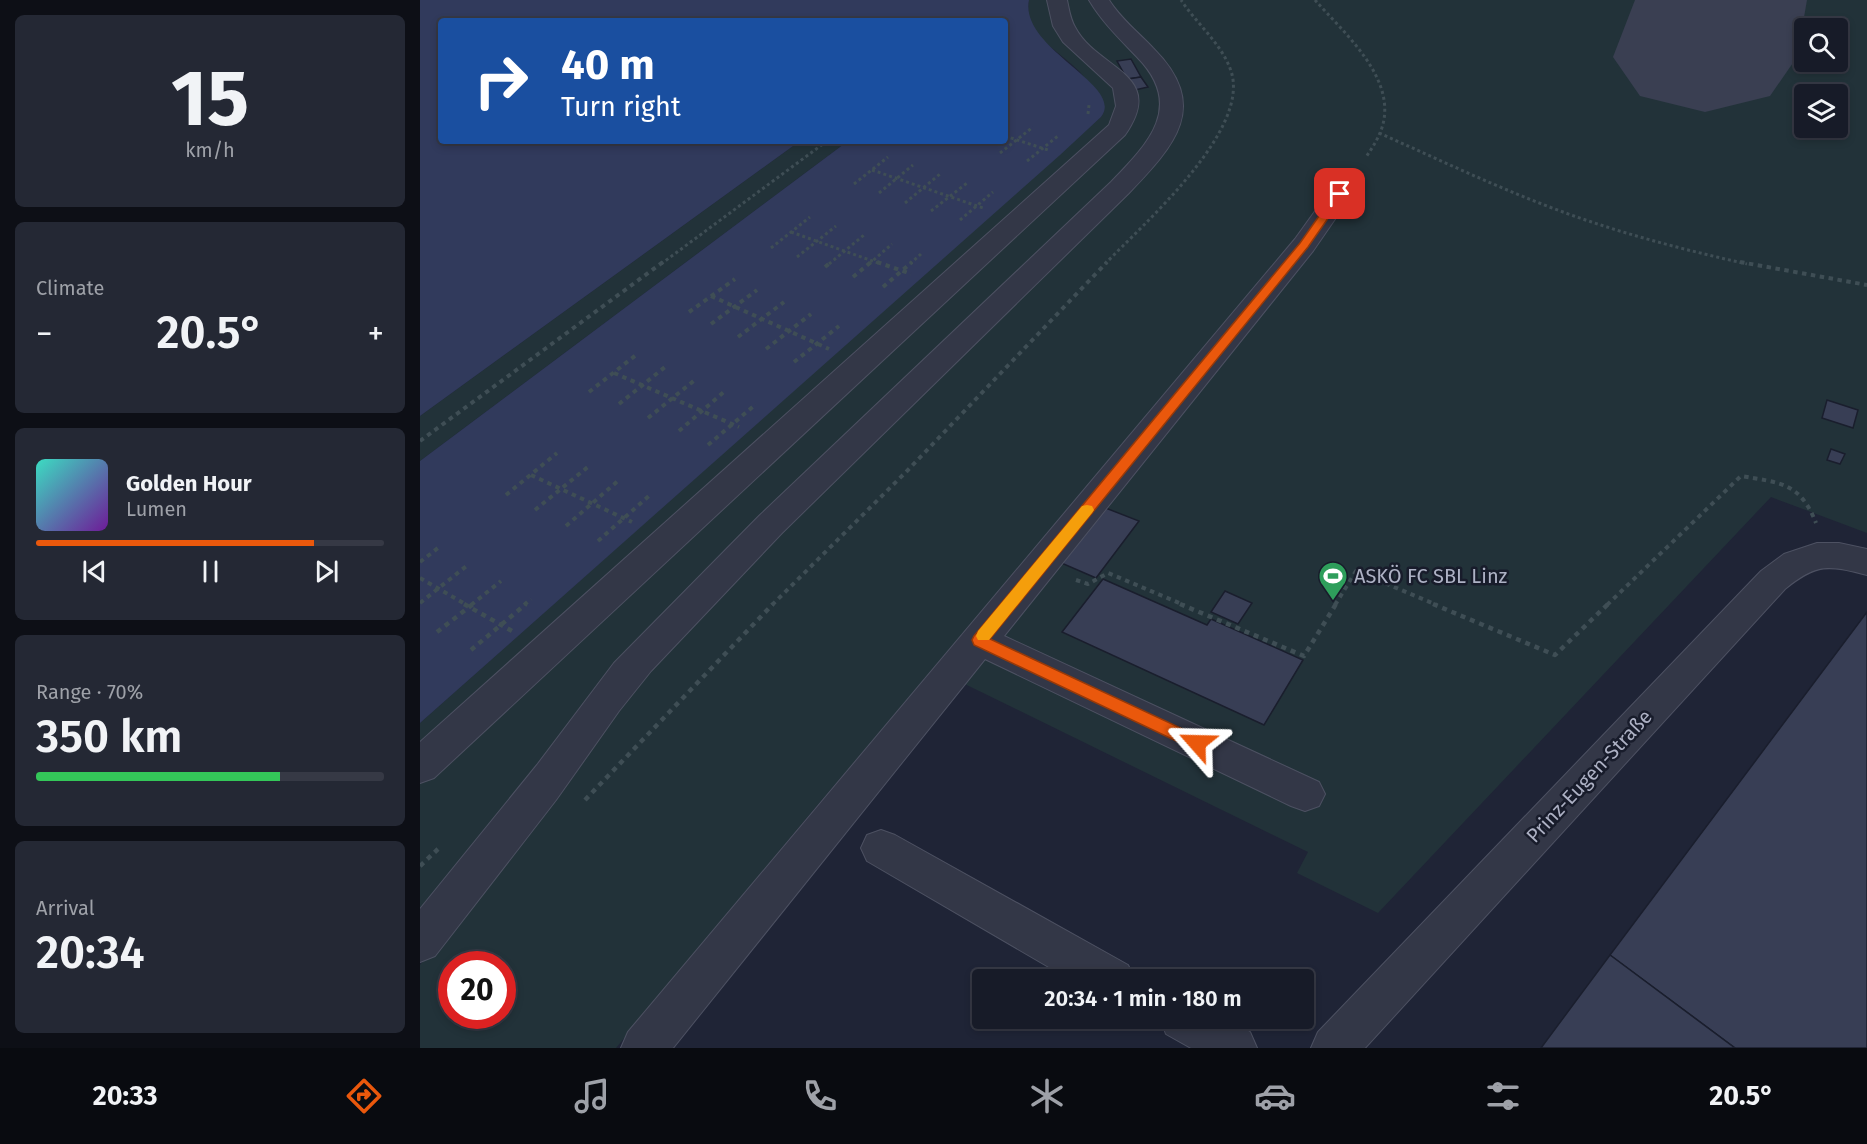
<!DOCTYPE html>
<html lang="en">
<head>
<meta charset="utf-8">
<style>
	:root { --surface:#171b28; --page:#242834; --text:#f1f3f6; --muted:#9ea1a8; --line:#363945; --accent:#ea580c }
	body { margin:0; font-family:"Fira Sans",sans-serif; background:var(--page); color:var(--text); height:100vh; display:flex; flex-direction:column; font-size:22px; white-space:nowrap }
	* { box-sizing:border-box; margin:0 }
	p { font-size:20px; color:var(--muted) }
	.icon { flex:none; width:33px; height:33px; fill:none; stroke:currentColor; stroke-width:2; stroke-linecap:round; stroke-linejoin:round }
	.map { position:relative; flex:1; overflow:hidden }
	.drawer { display:flex; flex-direction:column; gap:15px; padding:15px; background:#0d0f16; width:420px }
	.drawer>* { flex:none }
	.guide { position:absolute; left:18px; top:18px; width:570px; height:126px; border-radius:6px; box-shadow:0 3px 9px #0003,0 0 0 2px var(--line); background:#1a4fa0; color:#fff; overflow:hidden }
	.tools { position:absolute; left:1374px; top:18px; display:grid; gap:12px }
	.tools a { display:grid; place-items:center; width:54px; height:54px; border-radius:6px; background:var(--surface); box-shadow:0 3px 9px #0003,0 0 0 2px var(--line); font-size:30px }
	.speed { position:absolute; left:18px; top:951px; display:flex; gap:12px; font-size:30px; font-weight:700; text-align:center }
	.speed>* { display:grid; place-content:center; width:78px; height:78px; border-radius:50%; background:var(--surface); box-shadow:0 3px 9px #0003,0 0 0 2px var(--line); line-height:1 }
	.speed .limit { border:9px solid #d22; background:#fff; color:#111 }
	.pin { position:absolute; display:grid; place-items:center; width:51px; height:51px; color:#fff; margin:-26px; border-radius:12px; box-shadow:0 3px 9px #0006 }
	.me { position:absolute; width:66px; margin:-33px; rotate:295deg; stroke-linejoin:round; filter:drop-shadow(0 0 4px #0008) }
	.turn { display:flex; align-items:center; gap:21px; height:126px; padding:0 24px; font-size:27px }
	.turn .icon { width:78px; height:78px; stroke-width:2.5 }
	.turn b { display:block; font-size:42px; line-height:51px }
	.big { font-size:45px; font-weight:600; line-height:1.1 }
	.drawer .widget { flex:1; display:flex; flex-direction:column; justify-content:center; gap:9px; min-width:0; padding:0 21px; border-radius:9px; background:var(--page) }
	.drawer .dial { align-items:center; gap:0 }
	.dial b { font-size:78px; line-height:1 }
	.song { display:flex; align-items:center; gap:18px }
	.cover { width:72px; height:72px; border-radius:9px; background:linear-gradient(135deg,hsl(170 70% 55%),hsl(280 70% 35%)) }
	.played { height:6px; border-radius:3px; background:linear-gradient(90deg,var(--accent) 80%,var(--line) 80%) }
	.keys { display:flex; justify-content:space-around; direction:ltr }
	.heat { display:flex; justify-content:space-between; align-items:center; font-size:33px; direction:ltr }
	.charge { height:9px; border-radius:4px; background:linear-gradient(90deg,#34c759 70%,var(--line) 0) }
	.trip { position:absolute; left:552px; top:969px; width:342px; height:60px; border-radius:6px; background:var(--surface); box-shadow:0 3px 9px #0003,0 0 0 2px var(--line); font-weight:600; line-height:60px; text-align:center }
	.tabs { display:flex; height:96px; justify-content:space-around; align-items:center; background:#090b10; color:var(--muted) }
	.tabs .icon { width:42px; height:42px }
	.tabs .current { color:var(--accent) }
	.tabs b { font-size:27px; color:var(--text) }
	main { display:flex; flex:1; min-height:0 }
	.map>svg:first-child { display:block }
</style>
</head>
<body>
<main>
<section class="drawer">
<div class="widget dial"><b>15</b><p>km/h</p></div>
<div class="widget"><p>Climate</p>
<div class="heat"><a>−</a><b class="big">20.5°</b><a>+</a></div>
</div>
<div class="widget">
<div class="song"><i class="cover"></i><div><b>Golden Hour</b><p>Lumen</p></div></div>
<div class="played"></div>
<div class="keys"><svg class="icon" aria-label="previous" viewBox="0 0 24 24"><path d="M18 5L8 12l10 7zM5 5v14"/></svg><svg class="icon" aria-label="pause" viewBox="0 0 24 24"><path d="M8 5v14M16 5v14"/></svg><svg class="icon" aria-label="next" viewBox="0 0 24 24"><path d="M6 5l10 7-10 7zM19 5v14"/></svg></div>
</div>
<div class="widget"><p>Range · 70%</p><b class="big">350 km</b><div class="charge"></div></div>
<div class="widget"><p>Arrival</p><b class="big">20:34</b></div>
</section>
<div class="map">
<svg width="1447" height="1048" viewBox="0 0 1447 1048">
	<rect width="100%" height="100%" fill="#1f2436"/>
	<g fill="#223239" fill-rule="evenodd">
		<path d="M 609,0 L 1447,0 L 1447,533 L 1351,497 L 958,913 L 877,873 L 888,852 L 514,669 L 395,808 L 196,1048 L 0,1048 L 0,965 L 186,721 L 0,918 L 0,723 L 681,117 L 684,112 C 677,100 670,83 660,72 C 640,51 602,35 609,0 ZM 1384,28 L 1418,28 L 1418,62 L 1384,62 ZM 1384,94 L 1418,94 L 1418,128 L 1384,128 ZM 32,964 L 82,964 L 82,1016 L 32,1016 Z"/>
		<polygon points="380,141 428,141 0,461 0,416"/>
	</g>
	<path fill="#313a5c" d="M 0,0 L 609,0 C 599,49 706,85 681,117 L 640,155 L 0,723 L 0,461 L 428,141 L 585,141 L 585,21 L 21,21 L 21,141 L 380,141 L 0,416 Z"/>
	<g fill="none" stroke-linecap="round" stroke-linejoin="round">
		<polygon fill="#3a3f52" fill-rule="evenodd" points="1215,0 1387,0 1377,57 1350,96 1285,112 1220,96 1193,57"/>
	</g>
	<g fill="#383e55" stroke="#1a1e2d" stroke-width="1.5">
		<polygon points="711,59 721,77 707,79 697,61"/>
		<polygon points="721,77 728,87 715,90 708,79"/>
		<polygon points="1407,400 1438,410 1433,428 1402,418"/>
		<polygon points="1411,449 1425,454 1420,464 1407,460"/>
		<polygon points="683,507 719,521 676,578 639,562"/>
		<polygon points="683,579 787,625 791,619 883,660 844,725 642,632"/>
		<polygon points="805,591 832,603 818,624 791,612"/>
		<polygon points="1447,612 1447,1048 1315,1048 1190,955"/>
		<polygon points="1190,955 1315,1048 1121,1048"/>
	</g>
	<g fill="none" stroke-linecap="round" stroke-linejoin="round">
		<g stroke="#4d5162" stroke-width="2">
			<g id="minor">
				<path d="M 627,0 L 647,0 C 649,9 650,18 655,27 C 677,70 748,73 705,135 L 14,778 L 0,783 L 0,742 L 689,125 L 696,106 L 693,88 L 643,42 L 633,26 Z"/>
				<path d="M 669,0 L 689,0 C 701,19 718,32 733,48 C 791,106 755,145 709,193 L 362,533 L 231,671 L 199,711 L 136,800 L 15,956 L 0,962 L 0,909 L 117,765 L 194,663 L 339,516 L 691,182 C 729,143 765,106 717,57 C 699,38 682,22 669,0 Z"/>
				<polygon points="930,173 939,175 942,180 893,251 584,636 899,782 905,794 899,806 885,811 871,806 565,659 253,1048 201,1048 208,1032 875,239 921,175"/>
				<path d="M 1397,543 L 1419,543 L 1447,549 L 1447,575 C 1408,565 1397,563 1365,589 L 945,1048 L 891,1048 L 898,1032 L 1341,571 L 1364,554 Z"/>
				<polygon points="461,830 475,835 708,965 715,980 651,980 447,861 441,848 447,835"/>
				<polygon points="740,1018 806,1018 830,1032 837,1048 771,1048 746,1034"/>
			</g>
		</g>
		<g stroke="#3f4e55" stroke-width="3" stroke-dasharray="3 3" stroke-linecap="butt">
			<path d="M 895,0 C 923,32 975,76 963,124 C 960,136 953,147 946,157"/>
			<polyline points="668,114 669,105"/>
			<polyline points="585,121 587,119"/>
			<path d="M 959,133 C 1020,160 1080,189 1143,212 C 1203,234 1265,250 1327,264"/>
			<polyline points="585,136 628,150"/>
			<polyline points="555,143 558,141"/>
			<polyline points="580,153 613,127"/>
			<polyline points="607,161 638,136"/>
			<polyline points="452,170 563,208"/>
			<polyline points="434,184 468,157"/>
			<polyline points="459,193 493,165"/>
			<polyline points="485,203 520,174"/>
			<polyline points="511,211 547,183"/>
			<polyline points="540,220 573,192"/>
			<polyline points="371,232 461,264"/>
			<polyline points="351,248 390,217"/>
			<polyline points="377,257 416,226"/>
			<polyline points="241,264 407,141"/>
			<polyline points="409,264 444,235"/>
			<polyline points="449,264 472,244"/>
			<polyline points="490,264 501,254"/>
			<path d="M 685,264 C 723,224 831,131 811,71 C 802,44 776,23 761,0"/>
		</g>
		<g stroke="#3f4e55" stroke-width="4" stroke-dasharray="4.5 4.5" stroke-linecap="butt">
			<polyline points="457,262 491,274"/>
			<polyline points="1320,262 1447,285"/>
			<polyline points="405,267 411,262"/>
			<polyline points="433,277 451,262"/>
			<polyline points="463,287 492,262"/>
			<polyline points="291,296 409,349"/>
			<polyline points="269,312 315,279"/>
			<polyline points="291,324 337,290"/>
			<polyline points="318,337 364,302"/>
			<polyline points="346,349 391,314"/>
			<polyline points="374,362 419,326"/>
			<polyline points="194,373 319,427"/>
			<polyline points="169,392 216,355"/>
			<polyline points="199,404 245,367"/>
			<polyline points="228,418 276,379"/>
			<polyline points="259,431 305,391"/>
			<polyline points="0,441 243,262"/>
			<polyline points="288,445 336,404"/>
			<polyline points="111,475 212,522"/>
			<polyline points="86,495 137,453"/>
			<polyline points="115,510 169,466"/>
			<polyline points="146,526 199,480"/>
			<polyline points="178,541 230,495"/>
			<polyline points="0,562 18,548"/>
			<polyline points="0,578 47,605"/>
			<polyline points="656,580 668,584 688,573 764,605"/>
			<polyline points="0,603 49,564"/>
			<polyline points="51,605 81,581"/>
			<polyline points="104,605 111,599"/>
			<polyline points="352,605 487,471 687,262"/>
			<polyline points="915,605 936,571 1017,605"/>
			<path d="M 1187,605 L 1321,476 C 1360,483 1380,482 1396,523"/>
		</g>
		<g stroke="#3f4e55" stroke-width="4.5" stroke-dasharray="5 5" stroke-linecap="butt">
			<polyline points="44,604 92,631"/>
			<polyline points="760,604 884,656 916,604"/>
			<polyline points="1013,604 1135,655 1188,604"/>
			<polyline points="17,632 53,604"/>
			<polyline points="51,650 106,604"/>
			<polyline points="165,800 353,604"/>
			<polyline points="0,866 18,849"/>
		</g>
		<use href="#minor" fill="#333747" fill-rule="evenodd"/>
	</g>
	<polygon fill="#ea580c" stroke="#983908" stroke-width="1.5" points="920,191 925,194 888,247 570,639 782,738 784,743 782,748 777,750 771,748 554,645 552,640 554,636 880,243 916,192"/>
	<polygon fill="#f59e0b" points="667,505 672,506 674,510 672,513 569,640 558,640 556,636 558,631 662,506"/>
	<defs>
		<g id="stadium-pin" transform="scale(1.5)"><path d="M0 17L-7.5 6A9.5 9.5 0 1 1 7.5 6Z" fill="#2e9e5b" stroke="#181c2b"/><path d="M0-5a6.5 5 0 1 0 0 10a6.5 5 0 1 0 0-10ZM-3.5-1.8h7v3.6h-7Z" fill="#fff"/></g>
	</defs>
	<g fill-rule="evenodd">
		<use href="#stadium-pin" x="913" y="576"/>
	</g>
	<g text-anchor="middle" dominant-baseline="central" stroke-width="5" stroke-linejoin="round" paint-order="stroke">
		<g font-size="20" fill="#adb1c4" stroke="#181c2b" text-anchor="start">
			<text x="934" y="576">ASKÖ FC SBL Linz</text>
		</g>
		<g font-size="20" fill="#adb1c4" stroke="#181c2b">
			<text transform="translate(1169 776) rotate(-47)">Prinz-Eugen-Straße</text>
		</g>
	</g>
</svg>
<div class="tools">
<a><svg class="icon" aria-label="search" viewBox="0 0 24 24"><circle cx="10" cy="10" r="6"/><path d="M15 15l6 6"/></svg></a>
<a><svg class="icon" aria-label="layers" viewBox="0 0 24 24"><path d="M12 4l9 5-9 5-9-5zM3 14l9 5 9-5"/></svg></a>
</div>
<div class="speed"><div class="limit">20</div></div>
<div class="pin" style="left:920px;top:194px;background:#d93025"><svg class="icon" aria-label="arrive" viewBox="0 0 24 24"><path d="M6 21V4h12l-3 4 3 4H6"/></svg></div>
<svg class="me" style="left:777px;top:743px" viewBox="-20 -20 40 40"><path d="M0-17L14 15 0 8-14 15z" fill="#ea580c" stroke="#fff" stroke-width="4"/></svg>
<div class="trip">20:34 · 1 min · 180 m</div>
<div class="guide">
<div class="turn"><svg class="icon" aria-label="right" viewBox="0 0 24 24"><path d="M7 20v-9h11M14 6l5 5-5 5"/></svg><div><b>40 m</b>Turn right</div></div>
</div>
</div>
</main>
<nav class="tabs">
<b>20:33</b>
<svg class="icon current" aria-label="directions" viewBox="0 0 24 24"><path d="M12 3l9 9-9 9-9-9zM9 14v-3h6M13 9l2 2-2 2"/></svg>
<svg class="icon" aria-label="music" viewBox="0 0 24 24"><path d="M9 18V5l10-2v13"/><circle cx="6" cy="18" r="3"/><circle cx="16" cy="16" r="3"/></svg>
<svg class="icon" aria-label="phone" viewBox="0 0 24 24"><path d="M5 4h4l2 5-3 2q2 4 5 5l2-3 5 2v4C11 20 4 13 5 4z"/></svg>
<svg class="icon" aria-label="climate" viewBox="0 0 24 24"><path d="M12 3v18M4 7l16 10M4 17L20 7"/></svg>
<svg class="icon" aria-label="car" viewBox="0 0 24 24"><path d="M5 17H2v-5l4-1 3-4h7l3 4 3 1v5h-3M9 17h6M6 11h13"/><circle cx="7" cy="17" r="2"/><circle cx="17" cy="17" r="2"/></svg>
<svg class="icon" aria-label="filters" viewBox="0 0 24 24"><path d="M4 7h16M4 17h16"/><circle cx="9" cy="7" r="2"/><circle cx="15" cy="17" r="2"/></svg>
<b>20.5°</b>
</nav>
</body>
</html>
